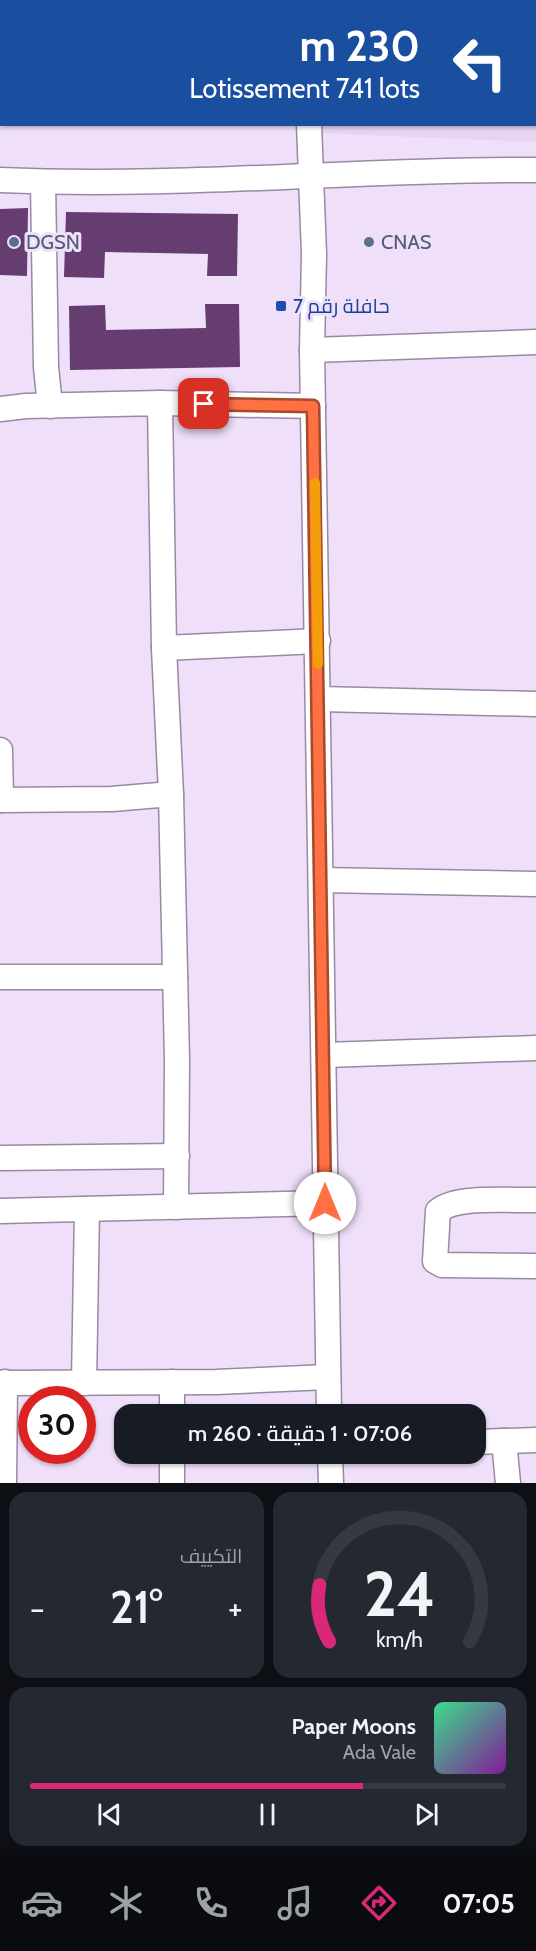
<!DOCTYPE html>
<html lang="ar">
<head>
<meta charset="utf-8">
<style>
	:root { --surface:#171b24; --page:#242831; --text:#f1f3f6; --muted:#9ea1a6; --line:#363941; --accent:#db2777 }
	body { margin:0; font-family:Cabin,Cairo,sans-serif; background:var(--page); color:var(--text); direction:rtl; height:100vh; display:flex; flex-direction:column; font-size:22px; white-space:nowrap }
	* { box-sizing:border-box; margin:0 }
	p { font-size:20px; color:var(--muted) }
	.icon { flex:none; width:33px; height:33px; fill:none; stroke:currentColor; stroke-width:2; stroke-linecap:round; stroke-linejoin:round }
	.map { position:relative; height:1483px; overflow:hidden; direction:ltr }
	.panel { display:flex; flex-direction:column; gap:9px; padding:9px; background:#0d0f14; flex:1 }
	.panel>* { flex:none }
	.guide { position:absolute; left:0px; top:0px; width:537px; height:126px; box-shadow:0 2px 4px #0004; direction:rtl; background:#1a4fa0; color:#fff; overflow:hidden }
	.speed { position:absolute; left:18px; top:1386px; display:flex; gap:12px; font-size:30px; font-weight:700; text-align:center }
	.speed>* { display:grid; place-content:center; width:78px; height:78px; border-radius:50%; background:var(--surface); box-shadow:0 2px 4px #0004; line-height:1 }
	.speed .limit { border:9px solid #d22; background:#fff; color:#111 }
	.pin { position:absolute; display:grid; place-items:center; width:51px; height:51px; color:#fff; margin:-26px; border-radius:12px; box-shadow:0 3px 9px #0006 }
	.me { position:absolute; width:66px; margin:-33px; rotate:0deg; stroke-linejoin:round; filter:drop-shadow(0 0 4px #0008) }
	.turn { display:flex; align-items:center; gap:21px; height:126px; padding:0 18px; font-size:27px }
	.turn .icon { width:78px; height:78px; stroke-width:2.5 }
	.turn b { display:block; font-size:42px; line-height:51px }
	.big { font-size:45px; font-weight:600; line-height:1.1 }
	.panel .card { flex:1; display:flex; flex-direction:column; justify-content:center; gap:9px; min-width:0; padding:0 21px; border-radius:18px; background:var(--page) }
	.panel .dial { align-items:center; gap:0 }
	.dial svg { height:156px; overflow:visible; fill:none; stroke:var(--line); stroke-width:7; stroke-linecap:round; text-anchor:middle }
	.dial text { fill:var(--text); stroke:none }
	.song { display:flex; align-items:center; gap:18px }
	.cover { width:72px; height:72px; border-radius:9px; background:linear-gradient(135deg,hsl(150 70% 55%),hsl(290 70% 35%)) }
	.played { height:6px; border-radius:3px; background:linear-gradient(90deg,var(--accent) 70%,var(--line) 70%) }
	.keys { display:flex; justify-content:space-around; direction:ltr }
	.heat { display:flex; justify-content:space-between; align-items:center; font-size:33px; direction:ltr }
	.panel .tiles { flex:1; display:grid; gap:9px; grid-template-columns:1fr 1fr }
	.card:last-child { grid-column:span 2 }
	.trip { position:absolute; left:114px; top:1404px; width:372px; height:60px; border-radius:18px; background:var(--surface); box-shadow:0 2px 4px #0004; font-weight:600; line-height:60px; text-align:center; direction:rtl }
	.dock { display:flex; height:96px; justify-content:space-around; align-items:center; background:#090b0e; color:var(--muted) }
	.dock .icon { width:42px; height:42px }
	.dock .on { color:var(--accent) }
	.dock b { font-size:27px; color:var(--text) }
	.map>svg:first-child { display:block }
</style>
</head>
<body>
<div class="map">
<svg width="536" height="1483" viewBox="0 0 536 1483">
	<rect width="100%" height="100%" fill="#efdff9"/>
	<polygon fill="#e8d3f3" points="319,0 536,0 536,142 317,133 317,124 536,124 536,2"/>
	<g fill="#663d70">
		<polygon points="28,208 27,276 0,275 0,209"/>
		<polygon points="66,212 238,214 237,276 207,276 208,254 105,252 104,278 64,277"/>
		<polygon points="205,304 239,304 240,367 70,370 69,306 105,305 106,330 206,328"/>
	</g>
	<g fill="none" stroke-linecap="round" stroke-linejoin="round">
		<g stroke="#9989a1" stroke-width="27">
			<g id="street">
				<polyline points="308,2 308,0"/>
				<polyline points="309,124 314,254 312,350 329,1414"/>
				<path d="M 0,180 C 179,188 357,169 536,170"/>
				<polyline points="43,182 46,367 50,406"/>
				<polyline points="312,350 536,342"/>
				<polyline points="160,403 313,406"/>
				<polyline points="0,409 26,406 160,403 164,648 171,794"/>
				<polyline points="164,648 318,641"/>
				<polyline points="319,699 536,704"/>
				<polyline points="0,750 1,800"/>
				<polyline points="0,800 112,799 171,794 177,1060 176,1207"/>
				<polyline points="321,880 536,884"/>
				<polyline points="0,977 175,977"/>
				<polyline points="325,1055 536,1048"/>
				<polyline points="0,1158 177,1156"/>
				<path d="M 536,1200 C 510,1201 457,1195 438,1211 L 435,1261 L 442,1265 L 536,1266"/>
				<polyline points="0,1211 325,1203"/>
				<polyline points="172,1382 172,1414"/>
				<polyline points="0,1383 216,1382 328,1377"/>
				<polyline points="84,1383 87,1209"/>
				<polyline points="504,1441 508,1483"/>
				<polyline points="476,1442 536,1440"/>
				<polyline points="172,1454 172,1483"/>
				<polyline points="330,1454 331,1483"/>
				<polyline points="4,1483 5,1382"/>
			</g>
		</g>
		<use href="#street" stroke="#fff" stroke-width="24"/>
	</g>
	<g fill="none" stroke-linecap="round" stroke-linejoin="round">
		<g stroke="#a6492c" stroke-width="15">
			<polyline id="route" points="204,404 313,406 325,1203"/>
		</g>
		<use href="#route" stroke="#ff7043" stroke-width="10"/>
		<polyline stroke="#f59e0b" stroke-width="10" points="315,483 318,664"/>
	</g>
	<g fill="#5c6f8a" stroke="#efdff9" stroke-width="2">
		<circle cx="14" cy="242" r="6"/>
		<circle cx="369" cy="242" r="6"/>
	</g>
	<rect fill="#1a4fb4" stroke="#efdff9" stroke-width="2" x="275" y="300" width="12" height="12" rx="3"/>
	<g text-anchor="middle" dominant-baseline="central" stroke-width="6" stroke-linejoin="round" paint-order="stroke">
		<g font-size="20" fill="#4e5e75" stroke="#efdff9" text-anchor="start">
			<text x="26" y="242">DGSN</text>
			<text x="381" y="242">CNAS</text>
		</g>
		<g font-size="20" fill="#164399" stroke="#efdff9" text-anchor="start">
			<text x="293" y="306">حافلة رقم 7</text>
		</g>
	</g>
</svg>
<div class="speed"><div class="limit">30</div></div>
<div class="pin" style="left:204px;top:404px;background:#d93025"><svg class="icon" aria-label="arrive" viewBox="0 0 24 24"><path d="M6 21V4h12l-3 4 3 4H6"/></svg></div>
<svg class="me" style="left:325px;top:1203px" viewBox="-20 -20 40 40"><circle r="19" fill="#fff"/><path d="M0-13L10 11 0 6-10 11z" fill="#ff7043"/></svg>
<div class="trip">07:06 · 1 دقيقة · 260 m</div>
<div class="guide">
<div class="turn"><svg class="icon" aria-label="left" viewBox="0 0 24 24"><path d="M17 20v-9H6M10 6l-5 5 5 5"/></svg><div><b>230 m</b>Lotissement 741 lots</div></div>
</div>
</div>
<section class="panel">
<div class="tiles">
<div class="card dial"><svg viewBox="0 0 100 80">
<path d="M14 69A42 42 0 1 1 86 69"/>
<path d="M14 69A42 42 0 0 1 9 40" stroke="#db2777"/>
<text x="50" y="56" font-size="32" font-weight="700">24</text>
<text x="50" y="72" font-size="11">km/h</text>
</svg></div>
<div class="card"><p>التكييف</p>
<div class="heat"><a>−</a><b class="big">21°</b><a>+</a></div>
</div>
<div class="card">
<div class="song"><i class="cover"></i><div><b>Paper Moons</b><p>Ada Vale</p></div></div>
<div class="played"></div>
<div class="keys"><svg class="icon" aria-label="previous" viewBox="0 0 24 24"><path d="M18 5L8 12l10 7zM5 5v14"/></svg><svg class="icon" aria-label="pause" viewBox="0 0 24 24"><path d="M8 5v14M16 5v14"/></svg><svg class="icon" aria-label="next" viewBox="0 0 24 24"><path d="M6 5l10 7-10 7zM19 5v14"/></svg></div>
</div>
</div>
</section>
<nav class="dock">
<b>07:05</b>
<svg class="icon on" aria-label="directions" viewBox="0 0 24 24"><path d="M12 3l9 9-9 9-9-9zM9 14v-3h6M13 9l2 2-2 2"/></svg>
<svg class="icon" aria-label="music" viewBox="0 0 24 24"><path d="M9 18V5l10-2v13"/><circle cx="6" cy="18" r="3"/><circle cx="16" cy="16" r="3"/></svg>
<svg class="icon" aria-label="phone" viewBox="0 0 24 24"><path d="M5 4h4l2 5-3 2q2 4 5 5l2-3 5 2v4C11 20 4 13 5 4z"/></svg>
<svg class="icon" aria-label="climate" viewBox="0 0 24 24"><path d="M12 3v18M4 7l16 10M4 17L20 7"/></svg>
<svg class="icon" aria-label="car" viewBox="0 0 24 24"><path d="M5 17H2v-5l4-1 3-4h7l3 4 3 1v5h-3M9 17h6M6 11h13"/><circle cx="7" cy="17" r="2"/><circle cx="17" cy="17" r="2"/></svg>
</nav>
</body>
</html>
